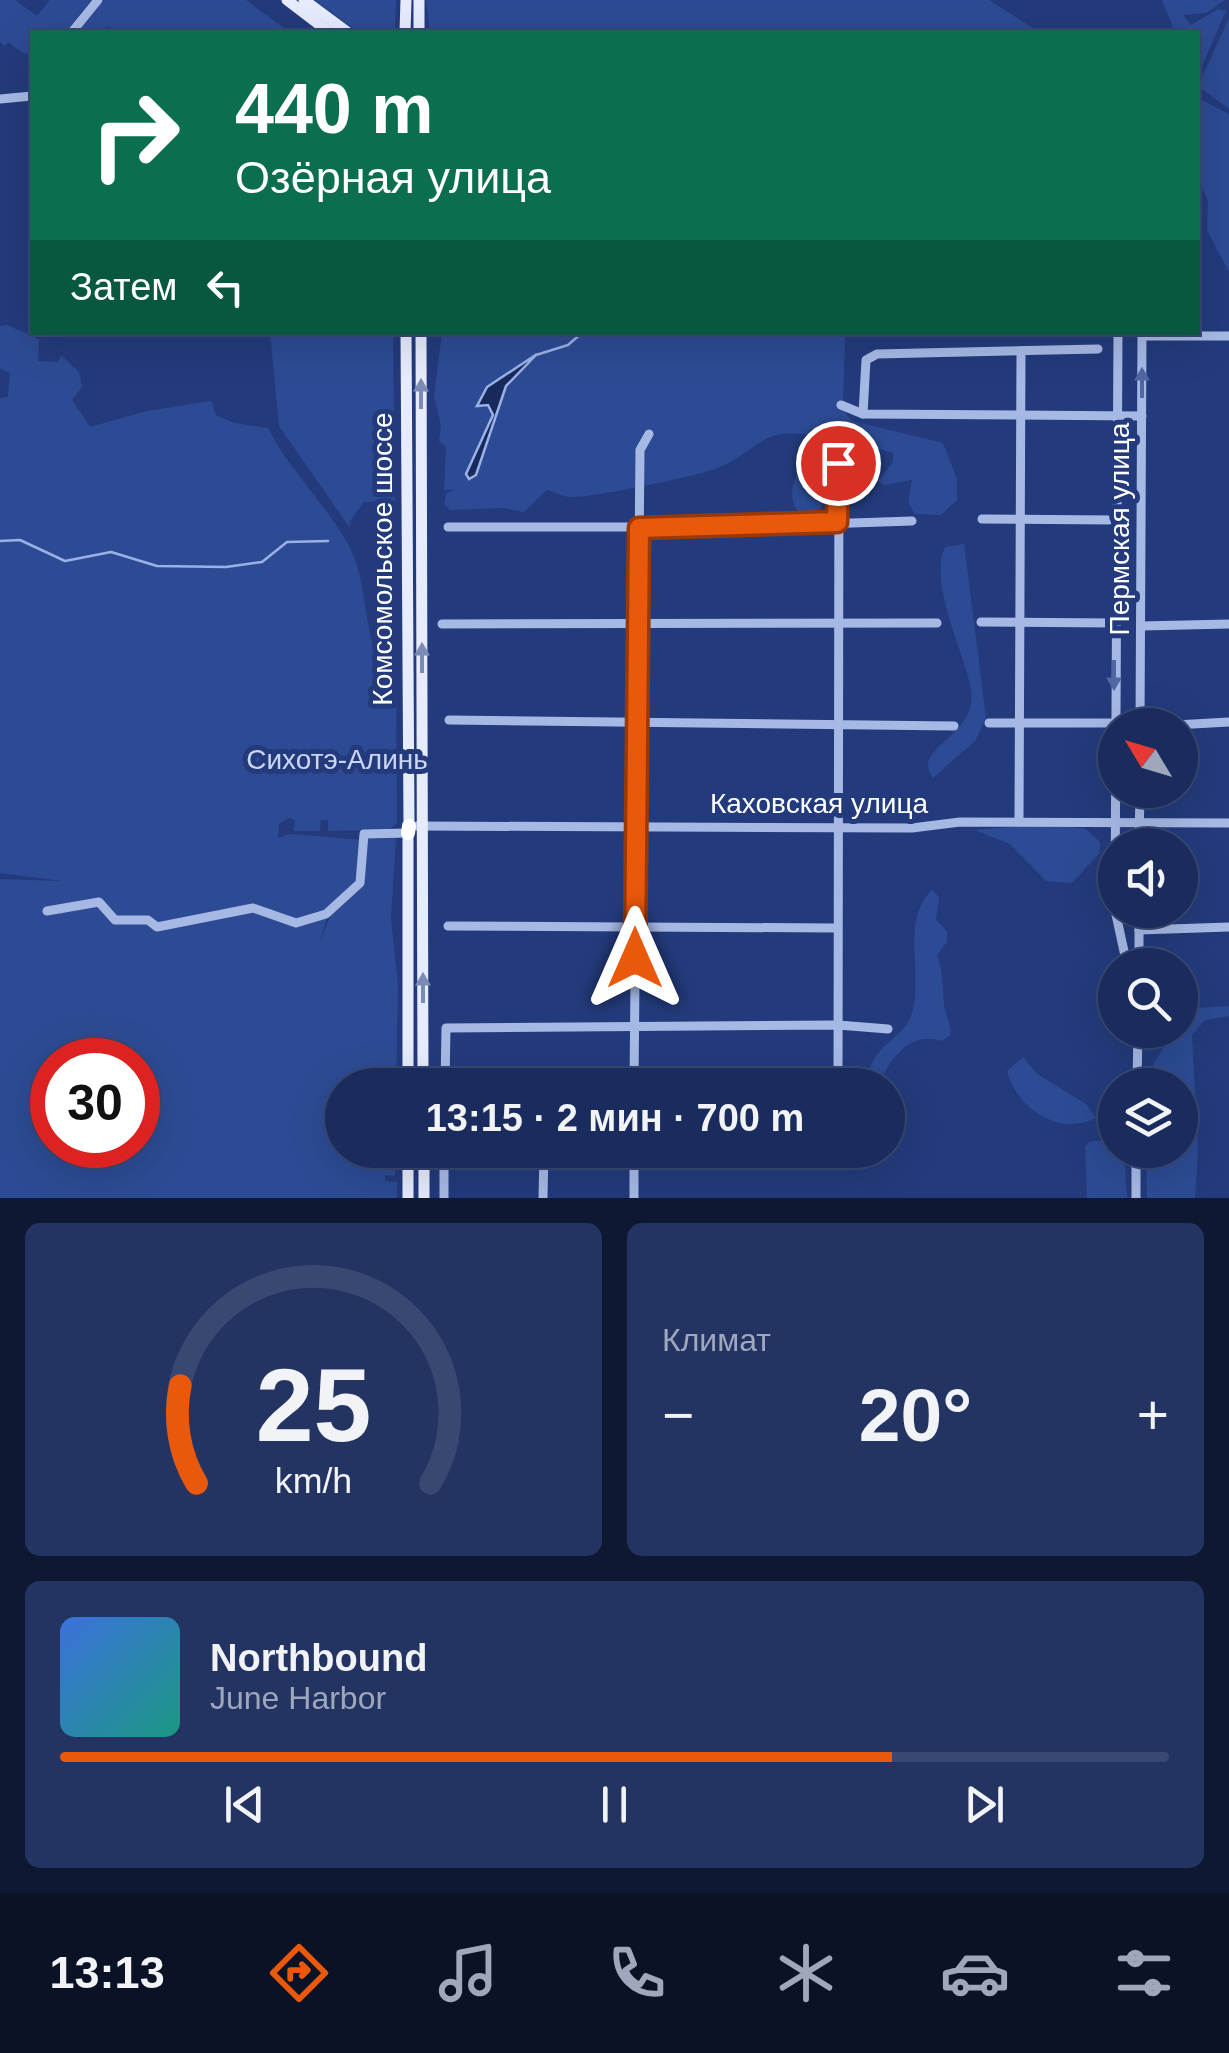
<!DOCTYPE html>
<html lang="ru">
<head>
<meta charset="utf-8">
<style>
	:root { --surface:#1a2c5d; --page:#233463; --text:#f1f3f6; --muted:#9fa7bc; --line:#384872; --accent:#ea580c }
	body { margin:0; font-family:Helvetica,sans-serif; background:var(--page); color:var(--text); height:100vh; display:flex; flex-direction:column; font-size:38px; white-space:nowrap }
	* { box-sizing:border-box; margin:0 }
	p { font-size:32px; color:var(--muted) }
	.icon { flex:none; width:55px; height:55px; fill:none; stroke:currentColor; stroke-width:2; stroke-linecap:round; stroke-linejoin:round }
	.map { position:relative; height:1198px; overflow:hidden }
	.sheet { display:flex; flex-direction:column; gap:25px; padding:25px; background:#0e1833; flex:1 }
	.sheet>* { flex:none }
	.hud { position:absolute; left:30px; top:30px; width:1170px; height:305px; border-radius:0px; box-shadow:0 10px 40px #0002,0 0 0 2px var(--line); background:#0b6e4f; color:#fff; overflow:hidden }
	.needle { width:65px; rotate:308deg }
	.fabs { position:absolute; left:1098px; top:708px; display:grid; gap:20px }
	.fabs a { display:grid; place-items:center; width:100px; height:100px; border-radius:50%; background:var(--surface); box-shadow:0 10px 40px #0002,0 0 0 2px var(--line); font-size:50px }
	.speed { position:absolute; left:30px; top:1038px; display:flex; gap:20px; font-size:50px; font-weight:700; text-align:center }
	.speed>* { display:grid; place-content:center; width:130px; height:130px; border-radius:50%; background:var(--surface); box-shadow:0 10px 40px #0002,0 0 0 2px var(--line); line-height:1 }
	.speed .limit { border:15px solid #d22; background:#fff; color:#111 }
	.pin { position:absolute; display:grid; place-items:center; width:85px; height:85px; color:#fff; margin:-42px; border:5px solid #fff; border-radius:50%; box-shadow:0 2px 10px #0007 }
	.me { position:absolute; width:110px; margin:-55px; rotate:0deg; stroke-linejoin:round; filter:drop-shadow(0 0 8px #0008) }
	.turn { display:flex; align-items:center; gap:35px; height:210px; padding:0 40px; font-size:45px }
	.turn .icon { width:130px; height:130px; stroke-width:2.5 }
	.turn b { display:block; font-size:70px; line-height:85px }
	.then { display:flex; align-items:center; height:95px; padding:0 40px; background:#0003; gap:20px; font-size:38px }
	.big { font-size:75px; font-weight:700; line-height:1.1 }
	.sheet .card { flex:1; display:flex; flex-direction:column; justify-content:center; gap:15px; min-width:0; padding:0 35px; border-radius:15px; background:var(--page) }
	.sheet .dial { align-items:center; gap:0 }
	.dial svg { height:260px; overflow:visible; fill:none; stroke:var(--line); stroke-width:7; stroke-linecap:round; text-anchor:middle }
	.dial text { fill:var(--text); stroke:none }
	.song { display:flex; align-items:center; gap:30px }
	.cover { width:120px; height:120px; border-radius:15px; background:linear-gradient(135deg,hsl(220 70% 55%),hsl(170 70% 35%)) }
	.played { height:10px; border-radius:5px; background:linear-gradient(90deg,var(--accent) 75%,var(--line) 75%) }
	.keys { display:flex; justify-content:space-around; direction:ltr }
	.heat { display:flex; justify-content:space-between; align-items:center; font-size:55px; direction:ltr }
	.sheet .tiles { flex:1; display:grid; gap:25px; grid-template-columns:1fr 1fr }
	.card:last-child { grid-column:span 2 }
	.trip { position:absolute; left:325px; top:1068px; width:580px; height:100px; border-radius:50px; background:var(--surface); box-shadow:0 10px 40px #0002,0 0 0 2px var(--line); font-weight:700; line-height:100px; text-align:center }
	.dock { display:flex; height:160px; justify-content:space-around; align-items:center; background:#0a1225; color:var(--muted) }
	.dock .icon { width:70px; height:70px }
	.dock .selected { color:var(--accent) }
	.dock b { font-size:45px; color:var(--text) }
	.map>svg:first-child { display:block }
</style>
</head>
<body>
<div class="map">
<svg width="1229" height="1198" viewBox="0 0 1229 1198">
	<rect width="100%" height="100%" fill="#233b7c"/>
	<g fill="#2d4b94" fill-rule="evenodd">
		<polygon points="0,0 15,0 37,16 50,0 91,0 66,32 32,32 32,52 24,54 8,42 5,46 0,42"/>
		<polygon points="104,0 246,0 289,32 240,32 227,28 216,32 137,32 106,27 102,32 78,32"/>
		<polygon points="315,0 396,0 395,32 358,32"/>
		<polygon points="426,0 989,0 1039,32 430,32"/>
		<polygon points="1162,0 1225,0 1206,13 1183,15 1191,25 1218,9 1226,11 1198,75 1198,32 1175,32"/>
		<polygon points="1229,18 1229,109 1198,86"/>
		<polygon points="1198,98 1229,114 1229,272 1207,230 1208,201 1198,177"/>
		<path d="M 7,325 L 39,339 L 38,361 L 58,362 L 61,355 L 79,372 L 82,387 L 72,400 L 90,427 L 147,411 L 211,401 L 216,415 L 234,423 L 268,428 C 289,470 325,503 348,544 C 367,579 363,621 377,657 L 388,659 L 396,669 L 397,823 L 389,830 L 328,831 L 328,820 L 321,820 L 320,831 L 294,831 L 295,820 L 289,818 L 279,824 L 278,838 L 290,834 L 363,840 L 359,882 C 342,903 312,928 282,918 C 267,914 258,904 244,910 L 298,925 L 328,915 L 318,946 L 332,912 L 361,884 L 368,838 L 396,837 L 391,919 L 398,985 L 396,1085 L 342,1085 L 342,1150 L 395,1150 L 395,1176 L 385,1175 L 385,1181 L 397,1182 L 397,1198 L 0,1198 L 0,879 L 62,881 L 0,873 L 0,398 L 8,397 L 10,373 L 0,368 L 0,326 ZM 52,1060 L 138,1060 L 138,1145 L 52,1145 Z"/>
		<polygon points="270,333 393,333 395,501 364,502 350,521 350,528 279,426"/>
		<path d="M 442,333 L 845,333 L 843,410 L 852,421 L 943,443 L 957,479 L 957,500 L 941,515 L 915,514 L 908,502 L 912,480 L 883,485 L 878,481 L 893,462 L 893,453 L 846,440 C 816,456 834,491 817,516 L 804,518 C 776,493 805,463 818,437 C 764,424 762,447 720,467 C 703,475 587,499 569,497 C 562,496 554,492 547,490 L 524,512 L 502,508 L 450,510 L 444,504 L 446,494 L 454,489 L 444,490 L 446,447 L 439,441 L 441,426 L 434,396 ZM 534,358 L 506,386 L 476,475 L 466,474 L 493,415 L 488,405 L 477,406 C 485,383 512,368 534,358 Z"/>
		<path d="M 964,544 L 986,718 L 975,741 L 933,778 C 909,746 979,738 971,689 C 964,651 928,583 945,547 Z"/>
		<polygon points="1043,824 1086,829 1100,842 1100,853 1072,883 1046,881 1010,844 975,830"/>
		<path d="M 932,890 L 939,897 L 936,920 L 947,931 L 947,942 L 937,955 C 944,975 942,984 944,1003 C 944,1015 952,1022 950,1035 L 942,1041 C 909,1031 892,1057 878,1085 L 862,1085 C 869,1074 871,1060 880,1051 C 890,1039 905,1032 911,1016 C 925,976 899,922 932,890 Z"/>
		<path d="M 1229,1006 L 1229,1016 L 1205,1020 L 1192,1035 L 1198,1152 L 1195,1198 L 1147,1198 L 1146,1150 L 1180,1150 L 1180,1085 L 1149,1085 C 1151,1054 1169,1051 1169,1030 L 1180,1030 L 1180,1009 Z"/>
		<path d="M 1023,1057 L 1037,1074 L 1086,1104 L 1096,1118 C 1057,1137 1016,1107 1007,1071 Z"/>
		<path d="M 1089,1142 C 1135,1134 1122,1170 1128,1198 L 1087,1198 L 1085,1147 Z"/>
	</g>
	<polygon fill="#182a5c" stroke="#9ab1e6" stroke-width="2.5" points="537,354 506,386 476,475 469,479 466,474 493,415 488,405 477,406 487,387"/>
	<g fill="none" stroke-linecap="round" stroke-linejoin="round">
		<g stroke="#9ab1e6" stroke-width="2.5">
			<polyline points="536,355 568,345 583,332"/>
			<polyline points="0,541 20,540 65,561 111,552 157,566 226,567 262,562 287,542 328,541"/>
		</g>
		<g stroke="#a6b9e5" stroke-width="9">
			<polyline points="72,32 98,0"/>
			<polyline points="0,99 32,96"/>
			<polyline points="1142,336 1229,336"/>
			<polyline points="841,405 863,414 1142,416"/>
			<polyline points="863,414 866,360 877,354 1098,349"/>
			<polyline points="982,519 1115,520"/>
			<polyline points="448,527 729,527 912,521"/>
			<polyline points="981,622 1114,623"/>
			<polyline points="442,624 937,623"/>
			<polyline points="1141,626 1229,624"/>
			<polyline points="449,720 954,726"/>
			<polyline points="989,723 1114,723"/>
			<polyline points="1140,725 1142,332"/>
			<polyline points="1175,725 1229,722"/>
			<polyline points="1019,822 1021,351"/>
			<polyline points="417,826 912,828 960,822 1229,823"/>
			<polyline points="1139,845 1140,790"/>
			<polyline points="1115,906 1118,332"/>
			<polyline points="1115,910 1127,965"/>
			<polyline points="47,911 99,902 115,920 148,920 157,927 253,908 296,923 326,914 360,883 364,834 408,833"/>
			<polyline points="448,926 836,928"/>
			<polyline points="1139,930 1229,927"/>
			<polyline points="1139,965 1139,910"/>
			<polyline points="445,1085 446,1028 838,1025 888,1029"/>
			<polyline points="634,1085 640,450 649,434"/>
			<polyline points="838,1085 839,433"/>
			<polyline points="1137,1085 1138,1030"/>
			<polyline points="444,1150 444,1198"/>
			<polyline points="799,1150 826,1160 830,1150"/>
			<polyline points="543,1198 544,1150"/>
			<polyline points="634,1198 634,1150"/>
			<polyline points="1136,1198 1136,1150"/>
		</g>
		<g stroke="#e7ecfd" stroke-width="11">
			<polyline points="287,0 329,32"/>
			<polyline points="304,0 347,32"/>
			<polyline points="405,32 406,0"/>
			<polyline points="419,32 419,0"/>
			<polyline points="406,332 409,826"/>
			<polyline points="421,332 423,1085"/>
			<polyline points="408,1085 408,833"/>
			<polyline points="408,1150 408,1198"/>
			<polyline points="424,1150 424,1198"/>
		</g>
		<polyline stroke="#fff" stroke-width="14" points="408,833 409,826"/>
	</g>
	<defs><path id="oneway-solid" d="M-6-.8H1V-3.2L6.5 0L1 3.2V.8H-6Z" transform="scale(2.5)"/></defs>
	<g fill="#5167a1">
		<use href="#oneway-solid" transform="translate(1142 383) rotate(-90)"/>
		<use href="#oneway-solid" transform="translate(1114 675) rotate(90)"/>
	</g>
	<g fill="#7b8bb6">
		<use href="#oneway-solid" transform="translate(421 394) rotate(-90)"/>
		<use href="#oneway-solid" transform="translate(422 658) rotate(-90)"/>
		<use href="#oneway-solid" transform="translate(423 988) rotate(-90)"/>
	</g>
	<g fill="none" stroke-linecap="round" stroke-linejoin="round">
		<g stroke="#983908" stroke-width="25">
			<polyline id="route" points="635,958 639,528 837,522 838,463"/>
		</g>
		<use href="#route" stroke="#ea580c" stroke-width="18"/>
	</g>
	<g text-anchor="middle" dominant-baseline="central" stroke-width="10" stroke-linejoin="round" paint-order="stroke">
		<g font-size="28" fill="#fff" stroke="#233b7c">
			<text transform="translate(1119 529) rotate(-90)">Пермская улица</text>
			<text transform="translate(382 559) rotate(-90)">Комсомольское шоссе</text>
			<text x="819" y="803">Каховская улица</text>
		</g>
		<g font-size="28" fill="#cad6f4" stroke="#233b7c">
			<text x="337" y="759">Сихотэ-Алинь</text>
		</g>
	</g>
</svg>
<div class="fabs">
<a><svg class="needle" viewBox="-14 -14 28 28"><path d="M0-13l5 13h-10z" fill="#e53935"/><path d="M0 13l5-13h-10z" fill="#9fa7bc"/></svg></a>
<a><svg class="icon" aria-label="sound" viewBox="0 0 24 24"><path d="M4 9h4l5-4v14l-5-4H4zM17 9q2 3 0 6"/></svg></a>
<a><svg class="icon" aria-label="search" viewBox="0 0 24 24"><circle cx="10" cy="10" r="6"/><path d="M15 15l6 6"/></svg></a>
<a><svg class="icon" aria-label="layers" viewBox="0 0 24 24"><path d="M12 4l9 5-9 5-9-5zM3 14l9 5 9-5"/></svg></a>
</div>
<div class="speed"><div class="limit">30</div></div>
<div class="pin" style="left:838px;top:463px;background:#d93025"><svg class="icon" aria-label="arrive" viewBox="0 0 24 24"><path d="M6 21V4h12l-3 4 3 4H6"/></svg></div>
<svg class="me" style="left:635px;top:958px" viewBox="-20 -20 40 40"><path d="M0-17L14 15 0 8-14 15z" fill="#ea580c" stroke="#fff" stroke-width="4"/></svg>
<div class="trip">13:15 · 2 мин · 700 m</div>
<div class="hud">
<div class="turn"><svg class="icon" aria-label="right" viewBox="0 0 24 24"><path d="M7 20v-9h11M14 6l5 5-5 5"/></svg><div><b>440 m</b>Озёрная улица</div></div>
<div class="then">Затем<svg class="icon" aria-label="left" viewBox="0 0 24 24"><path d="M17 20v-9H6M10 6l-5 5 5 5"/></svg></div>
</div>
</div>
<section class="sheet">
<div class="tiles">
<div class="card dial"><svg viewBox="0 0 100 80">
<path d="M14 69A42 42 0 1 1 86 69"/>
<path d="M14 69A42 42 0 0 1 9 39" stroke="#ea580c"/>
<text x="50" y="56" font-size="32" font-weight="700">25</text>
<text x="50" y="72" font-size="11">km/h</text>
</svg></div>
<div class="card"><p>Климат</p>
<div class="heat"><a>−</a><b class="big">20°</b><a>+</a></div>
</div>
<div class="card">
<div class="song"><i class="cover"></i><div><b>Northbound</b><p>June Harbor</p></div></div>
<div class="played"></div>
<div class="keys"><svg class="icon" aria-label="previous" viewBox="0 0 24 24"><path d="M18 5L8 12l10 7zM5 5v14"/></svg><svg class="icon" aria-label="pause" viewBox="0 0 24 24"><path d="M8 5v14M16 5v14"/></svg><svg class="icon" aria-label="next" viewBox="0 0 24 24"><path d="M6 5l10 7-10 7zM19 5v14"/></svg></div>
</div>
</div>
</section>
<nav class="dock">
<b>13:13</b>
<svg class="icon selected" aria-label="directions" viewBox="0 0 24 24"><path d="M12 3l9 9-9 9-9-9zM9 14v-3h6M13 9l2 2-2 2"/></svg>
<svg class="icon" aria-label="music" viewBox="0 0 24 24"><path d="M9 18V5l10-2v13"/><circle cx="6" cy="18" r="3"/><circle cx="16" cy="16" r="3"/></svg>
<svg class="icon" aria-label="phone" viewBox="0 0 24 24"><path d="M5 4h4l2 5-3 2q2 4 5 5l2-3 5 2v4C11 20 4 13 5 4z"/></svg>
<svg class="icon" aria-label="climate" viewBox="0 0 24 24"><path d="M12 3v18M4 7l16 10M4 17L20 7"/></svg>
<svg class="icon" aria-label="car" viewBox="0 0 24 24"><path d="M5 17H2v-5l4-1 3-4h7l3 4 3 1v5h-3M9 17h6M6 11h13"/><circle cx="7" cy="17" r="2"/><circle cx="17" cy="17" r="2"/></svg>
<svg class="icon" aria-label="filters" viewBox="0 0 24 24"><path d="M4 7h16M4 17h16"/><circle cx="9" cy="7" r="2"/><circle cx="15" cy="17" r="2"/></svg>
</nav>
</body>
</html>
